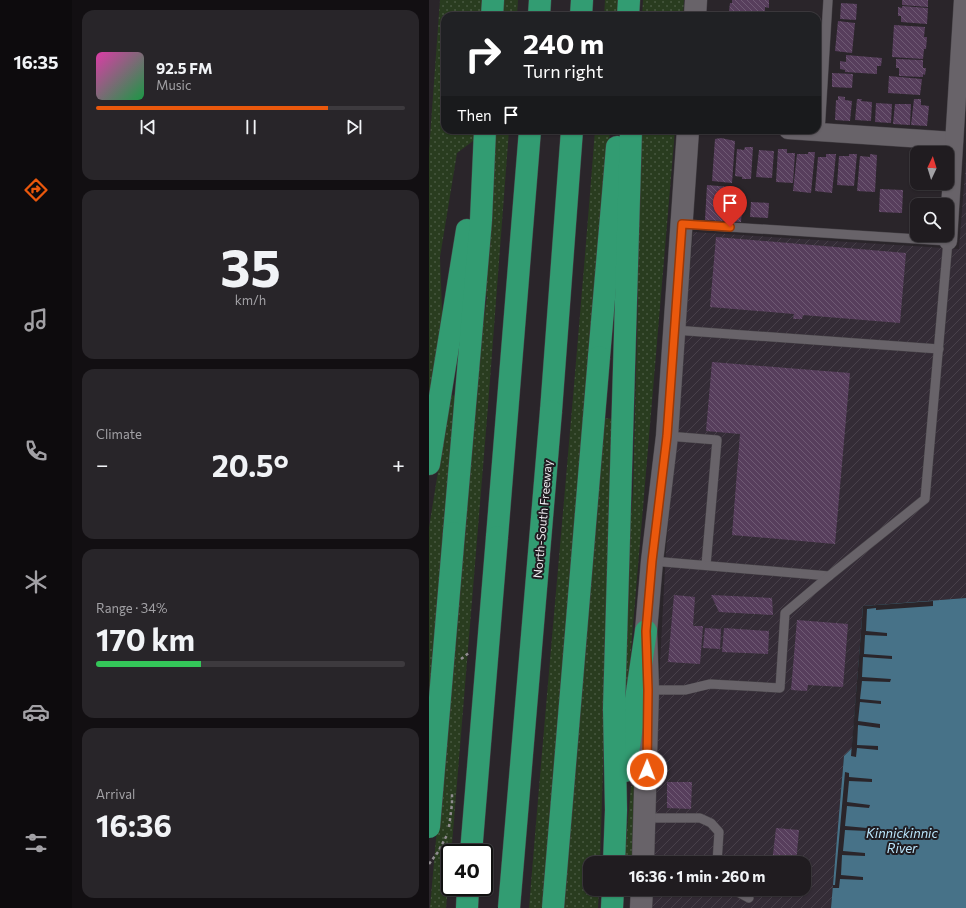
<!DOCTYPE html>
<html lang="en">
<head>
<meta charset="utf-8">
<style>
	:root { --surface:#201c20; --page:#282529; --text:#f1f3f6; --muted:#a2a1a5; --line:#3d3a3e; --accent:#ea580c }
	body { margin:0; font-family:Commissioner,sans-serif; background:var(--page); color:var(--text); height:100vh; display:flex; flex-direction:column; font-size:15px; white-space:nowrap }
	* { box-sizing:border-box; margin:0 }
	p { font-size:13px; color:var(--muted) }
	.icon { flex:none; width:22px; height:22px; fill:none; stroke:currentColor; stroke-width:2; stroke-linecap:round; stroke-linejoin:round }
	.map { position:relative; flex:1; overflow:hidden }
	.drawer { display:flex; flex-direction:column; gap:10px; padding:10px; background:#120f12; width:357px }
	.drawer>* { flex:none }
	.banner { position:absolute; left:12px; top:12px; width:380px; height:122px; border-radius:12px; box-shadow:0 1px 3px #0004,0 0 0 1px var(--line); background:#202124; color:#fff; overflow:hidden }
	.needle { width:26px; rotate:4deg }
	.buttons { position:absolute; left:481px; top:146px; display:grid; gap:8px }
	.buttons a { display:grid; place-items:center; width:44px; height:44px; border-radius:8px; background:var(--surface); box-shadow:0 1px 3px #0004,0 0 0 1px var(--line); font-size:20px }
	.speed { position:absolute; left:12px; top:844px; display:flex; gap:8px; font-size:20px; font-weight:700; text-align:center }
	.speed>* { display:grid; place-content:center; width:52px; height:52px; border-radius:50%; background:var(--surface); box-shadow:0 1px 3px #0004,0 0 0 1px var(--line); line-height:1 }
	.speed .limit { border:2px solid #111; border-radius:6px; background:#fff; color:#111 }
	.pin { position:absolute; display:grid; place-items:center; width:34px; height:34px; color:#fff; margin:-41px -17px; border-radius:50% 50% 50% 0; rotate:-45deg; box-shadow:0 0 4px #0007 }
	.pin .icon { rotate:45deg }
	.me { position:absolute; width:44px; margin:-22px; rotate:1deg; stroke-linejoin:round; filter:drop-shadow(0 0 3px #0008) }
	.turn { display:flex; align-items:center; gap:14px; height:84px; padding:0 16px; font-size:18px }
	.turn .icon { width:52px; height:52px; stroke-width:2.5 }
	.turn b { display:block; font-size:28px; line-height:34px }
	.then { display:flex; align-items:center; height:38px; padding:0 16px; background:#0003; gap:8px; font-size:15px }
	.big { font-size:30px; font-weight:700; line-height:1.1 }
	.drawer .tile { flex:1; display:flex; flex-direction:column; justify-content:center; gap:6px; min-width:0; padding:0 14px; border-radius:12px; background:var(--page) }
	.drawer .dial { align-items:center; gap:0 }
	.dial b { font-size:52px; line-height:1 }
	.song { display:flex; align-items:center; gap:12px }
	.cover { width:48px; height:48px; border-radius:6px; background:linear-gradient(135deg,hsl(320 70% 55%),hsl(140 70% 35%)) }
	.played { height:4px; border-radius:2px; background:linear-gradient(90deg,var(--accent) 75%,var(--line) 75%) }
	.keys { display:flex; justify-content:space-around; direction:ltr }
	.heat { display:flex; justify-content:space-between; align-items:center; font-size:22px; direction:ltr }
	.charge { height:6px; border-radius:3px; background:linear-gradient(90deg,#34c759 34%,var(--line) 0) }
	.trip { position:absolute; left:154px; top:856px; width:228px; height:40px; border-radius:12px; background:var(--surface); box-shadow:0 1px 3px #0004,0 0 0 1px var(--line); font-weight:700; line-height:40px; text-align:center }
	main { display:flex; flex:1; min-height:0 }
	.tabs { display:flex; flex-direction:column; width:72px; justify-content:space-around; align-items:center; background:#0d0b0d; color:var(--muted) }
	.tabs .icon { width:28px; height:28px }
	.tabs .selected { color:var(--accent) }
	.tabs b { font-size:18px; color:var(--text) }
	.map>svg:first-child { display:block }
</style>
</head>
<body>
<main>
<nav class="tabs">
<b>16:35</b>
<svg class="icon selected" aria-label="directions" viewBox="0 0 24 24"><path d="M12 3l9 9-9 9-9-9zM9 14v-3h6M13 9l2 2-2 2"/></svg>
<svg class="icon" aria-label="music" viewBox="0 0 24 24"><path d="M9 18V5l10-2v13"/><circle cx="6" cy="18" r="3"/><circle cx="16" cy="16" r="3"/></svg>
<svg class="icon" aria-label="phone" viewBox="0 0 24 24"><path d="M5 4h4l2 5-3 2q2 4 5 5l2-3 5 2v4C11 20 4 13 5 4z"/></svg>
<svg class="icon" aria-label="climate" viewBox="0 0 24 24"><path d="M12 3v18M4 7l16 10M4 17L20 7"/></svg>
<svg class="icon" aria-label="car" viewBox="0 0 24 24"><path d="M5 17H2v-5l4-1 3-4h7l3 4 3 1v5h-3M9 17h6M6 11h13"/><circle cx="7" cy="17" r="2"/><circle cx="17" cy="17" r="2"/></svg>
<svg class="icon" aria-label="filters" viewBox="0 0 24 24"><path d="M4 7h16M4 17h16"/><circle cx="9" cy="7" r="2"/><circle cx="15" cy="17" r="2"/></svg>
</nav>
<section class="drawer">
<div class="tile">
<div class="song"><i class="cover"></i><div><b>92.5 FM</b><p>Music</p></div></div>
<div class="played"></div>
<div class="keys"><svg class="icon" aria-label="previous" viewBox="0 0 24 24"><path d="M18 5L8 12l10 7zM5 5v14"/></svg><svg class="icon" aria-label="pause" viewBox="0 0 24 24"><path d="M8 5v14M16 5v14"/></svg><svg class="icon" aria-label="next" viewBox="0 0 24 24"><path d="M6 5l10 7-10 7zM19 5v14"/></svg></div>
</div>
<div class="tile dial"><b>35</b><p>km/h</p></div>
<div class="tile"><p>Climate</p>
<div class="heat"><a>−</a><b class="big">20.5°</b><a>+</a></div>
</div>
<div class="tile"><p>Range · 34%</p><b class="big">170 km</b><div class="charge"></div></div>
<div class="tile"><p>Arrival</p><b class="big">16:36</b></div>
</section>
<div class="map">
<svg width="537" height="908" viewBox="0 0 537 908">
	<defs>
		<pattern id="industrial-furrows" width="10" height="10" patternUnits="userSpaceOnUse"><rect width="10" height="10" fill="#342c36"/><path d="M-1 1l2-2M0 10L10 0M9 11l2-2" fill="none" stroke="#48404a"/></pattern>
		<pattern id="grass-dots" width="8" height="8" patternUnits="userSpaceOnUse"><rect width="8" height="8" fill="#293c1f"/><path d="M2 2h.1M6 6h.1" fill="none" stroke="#485840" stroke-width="1.8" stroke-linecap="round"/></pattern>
		<pattern id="building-back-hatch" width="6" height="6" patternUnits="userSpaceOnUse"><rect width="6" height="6" fill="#573e5c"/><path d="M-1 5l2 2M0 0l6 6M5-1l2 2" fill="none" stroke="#6f5a74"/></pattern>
	</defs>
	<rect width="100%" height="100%" fill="#2a252a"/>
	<polygon fill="url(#industrial-furrows)" points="537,160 537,598 434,606 423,748 415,756 402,908 222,908 223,889 375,889 375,863 223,863 230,683 237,550 264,232 530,249"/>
	<g fill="url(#grass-dots)">
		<polygon points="11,0 54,0 53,16 16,16 16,130 44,130 44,141 28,153 11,257 14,338 0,428 0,151"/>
		<polygon points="75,0 89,0 88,16 74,16"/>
		<polygon points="176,0 190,0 189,16 175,16"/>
		<polygon points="214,0 255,0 254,16 213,16"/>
		<polygon points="65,130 80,130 59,406 23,844 17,908 1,908 49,359 58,296 53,294"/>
		<path d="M 166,130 L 181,130 L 168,289 L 114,908 L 100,908 C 121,649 146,389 166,130 Z"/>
		<polygon points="210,130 246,130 197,708 194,621 204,490 209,293 205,275"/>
		<polygon points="23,395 26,396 0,708 0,528 15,434"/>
		<polygon points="174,418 185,419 171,863 161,863 161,889 170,889 169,908 132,908"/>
		<polygon points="202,786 206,786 203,863 195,863"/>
	</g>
	<polygon fill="#477288" points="537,598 537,908 402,908 415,756 423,748 434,606"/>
	<g fill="#2a252a">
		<polygon points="504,601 504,606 447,610 447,608 438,609 437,631 458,633 458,636 436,635 435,654 463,656 463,659 434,657 433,677 462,679 461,682 433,681 431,699 452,701 452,704 431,702 429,721 451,724 451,728 429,725 428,745 449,746 449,750 428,748 427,757 422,756 434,606"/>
		<polygon points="416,772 420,773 420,777 443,779 443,782 420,781 418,802 441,805 440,808 418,806 416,826 438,828 438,831 416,830 414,851 436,853 436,856 413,855 412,875 434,877 434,880 411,879 410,888 404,888 404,885 406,885"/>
	</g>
	<g fill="url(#building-back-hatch)">
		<polygon points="303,0 340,0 340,8 336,7 336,13 300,11 301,3 303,3"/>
		<polygon points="473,0 499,0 499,7 473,5"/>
		<polygon points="412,3 428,4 427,20 411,19"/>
		<polygon points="473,6 499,8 498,24 472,22 472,16 469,16 469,7 473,8"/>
		<polygon points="298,12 336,15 336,16 298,16"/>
		<polygon points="409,21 426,23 423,53 406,51"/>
		<polygon points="465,25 496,27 495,37 498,37 497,49 495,49 494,59 463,57"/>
		<polygon points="417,55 453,58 452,66 448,66 448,74 416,72 416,70 411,69 411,61 417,62"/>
		<polygon points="467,59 494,60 494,68 497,68 496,75 494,74 494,77 470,76 470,68 467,68"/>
		<polygon points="403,73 424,74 423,88 403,87"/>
		<polygon points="460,76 493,79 491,95 459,93"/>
		<polygon points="409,96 416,97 416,100 423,101 421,121 406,120 407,100 409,100"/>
		<polygon points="428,99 433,99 432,101 443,102 442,121 426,120"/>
		<polygon points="485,99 492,99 492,105 500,106 498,126 482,125"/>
		<polygon points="447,103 463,104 462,123 446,122"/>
		<polygon points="466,104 482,104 481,125 464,124"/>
		<polygon points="292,138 306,141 303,183 283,181 286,139"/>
		<polygon points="316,147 324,147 322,179 313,179 313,177 306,176 308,149 315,150"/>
		<polygon points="349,149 358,149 358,153 366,153 364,183 347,182"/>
		<polygon points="330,150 345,151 343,178 327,177"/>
		<polygon points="379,152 386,152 382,193 364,191 368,154 379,154"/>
		<polygon points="397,154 407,154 403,193 386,191 389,157 397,157"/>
		<polygon points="420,154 428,154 425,186 408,185 410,156 420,156"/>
		<polygon points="441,154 448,155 446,192 428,191 431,156 441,157"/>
		<polygon points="278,185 302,187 302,195 287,194 295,195 294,206 313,207 312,222 276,220"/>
		<polygon points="451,189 474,190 473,213 450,212"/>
		<polygon points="322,202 340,203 339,218 321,217"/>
		<polygon points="287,237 477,253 471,323 374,315 373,319 364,319 365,314 281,307"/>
		<polygon points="283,362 421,373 406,544 303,535 311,434 277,431"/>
		<polygon points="245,595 266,597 264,626 274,626 271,664 239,662"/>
		<polygon points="282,595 343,598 344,615 290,612"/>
		<polygon points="368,620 419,624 414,687 379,685 378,691 362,690"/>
		<polygon points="276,628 292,629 291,649 274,648"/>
		<polygon points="295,628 340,631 339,654 293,652"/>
		<polygon points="238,782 263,782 262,809 238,808"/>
		<polygon points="347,828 370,830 367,863 343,863"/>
	</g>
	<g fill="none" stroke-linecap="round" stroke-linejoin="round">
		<g stroke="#474348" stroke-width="10">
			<g id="lane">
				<polyline points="391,132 399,0"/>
				<polyline points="245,330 510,349"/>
				<polyline points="238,436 288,440 277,565"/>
				<polyline points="223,561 400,576"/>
				<polyline points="219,690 256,690 281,684 351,688 356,613 400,576 496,499 519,241 253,224"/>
				<polyline points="216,818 271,818 282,823 290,832 288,863"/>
				<polyline points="303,889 320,898"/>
			</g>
		</g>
		<g stroke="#474348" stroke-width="19">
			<g id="street">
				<polyline points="359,130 525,141"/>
				<polyline points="519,241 534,0"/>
			</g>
		</g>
		<g stroke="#474348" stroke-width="23">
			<g id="secondary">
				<polyline points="266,16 267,0"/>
				<polyline points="214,863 219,690 217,631 223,561 238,436 259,130"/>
				<polyline points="212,908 213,889"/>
			</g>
		</g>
		<g stroke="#474348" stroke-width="23">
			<g id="highway">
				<polyline points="63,16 64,0"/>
				<polyline points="110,16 111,0"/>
				<polyline points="152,16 153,0"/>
				<polyline points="199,16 200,0"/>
				<polyline points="170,357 188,147"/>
				<polyline points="122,411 143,130"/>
				<polyline points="0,464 38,230"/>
				<polyline points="25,533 52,220 56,130"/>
				<polyline points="68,537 101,130"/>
				<polyline points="196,771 199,753 217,631"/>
				<polyline points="185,863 187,810 185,708 202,130"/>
				<polyline points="38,908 39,887"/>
				<polyline points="183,908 184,889"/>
			</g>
		</g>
		<g stroke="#918d91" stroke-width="2.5" stroke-dasharray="3 3" stroke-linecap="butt">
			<polyline points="32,659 41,652"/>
			<polyline points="20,827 23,804 23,794"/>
			<polyline points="0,864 9,852 18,835"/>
		</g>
		<use href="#lane" stroke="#686369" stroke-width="9"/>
		<use href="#street" stroke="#686369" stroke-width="18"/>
		<use href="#secondary" stroke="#686369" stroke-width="22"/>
		<use href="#highway" stroke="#329c72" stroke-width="22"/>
		<g stroke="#474348" stroke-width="23" stroke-linecap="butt">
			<g id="highway-bridge">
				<polyline points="0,827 25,533"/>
				<polyline points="42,853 68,537"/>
				<polyline points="80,908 122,411"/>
				<polyline points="124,908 170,357"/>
			</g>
		</g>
		<use href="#highway-bridge" stroke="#329c72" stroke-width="22"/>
	</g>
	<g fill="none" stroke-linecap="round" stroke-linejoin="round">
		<g stroke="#983908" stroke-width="10">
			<polyline id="route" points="218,770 219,690 217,631 223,561 238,436 253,224 301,227"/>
		</g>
		<use href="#route" stroke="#ea580c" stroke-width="7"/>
	</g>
	<g text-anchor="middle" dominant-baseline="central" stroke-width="4" stroke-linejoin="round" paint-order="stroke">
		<g font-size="12" fill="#eeebef" stroke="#201c21">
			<text transform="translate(113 519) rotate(-85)">North-South Freeway</text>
		</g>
		<g font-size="13" font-style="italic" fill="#bbe6fc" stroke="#201c21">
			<text x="473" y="833">Kinnickinnic<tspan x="473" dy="15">River</tspan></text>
		</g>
	</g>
</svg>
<div class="buttons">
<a><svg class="needle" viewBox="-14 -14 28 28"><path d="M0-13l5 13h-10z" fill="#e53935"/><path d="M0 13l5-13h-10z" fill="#a2a1a5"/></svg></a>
<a><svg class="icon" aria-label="search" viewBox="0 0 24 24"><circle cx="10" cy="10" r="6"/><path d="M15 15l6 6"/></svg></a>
</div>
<div class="speed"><div class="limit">40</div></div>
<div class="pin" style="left:301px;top:227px;background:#d93025"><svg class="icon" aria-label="arrive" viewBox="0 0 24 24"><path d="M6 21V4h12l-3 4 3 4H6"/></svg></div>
<svg class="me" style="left:218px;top:770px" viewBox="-20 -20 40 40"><circle r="17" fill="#ea580c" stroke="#fff" stroke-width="3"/><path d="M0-11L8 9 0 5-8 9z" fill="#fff"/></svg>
<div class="trip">16:36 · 1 min · 260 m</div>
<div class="banner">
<div class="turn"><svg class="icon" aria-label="right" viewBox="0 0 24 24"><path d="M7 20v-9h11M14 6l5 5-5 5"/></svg><div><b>240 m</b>Turn right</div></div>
<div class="then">Then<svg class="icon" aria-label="arrive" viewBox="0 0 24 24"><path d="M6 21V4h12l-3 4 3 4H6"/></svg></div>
</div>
</div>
</main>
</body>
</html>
